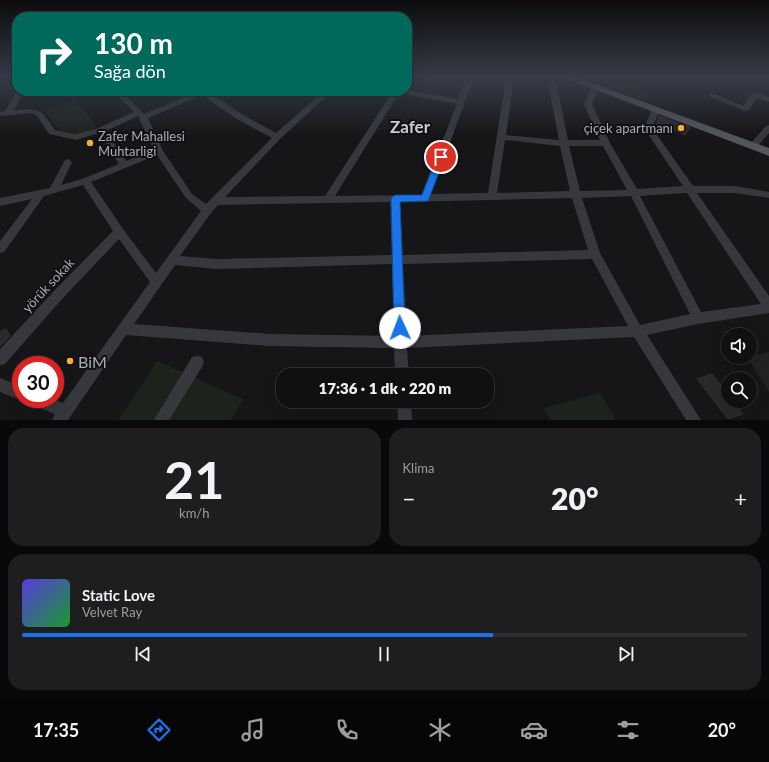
<!DOCTYPE html>
<html lang="tr">
<head>
<meta charset="utf-8">
<style>
	:root { --surface:#101012; --page:#1e1e20; --text:#f1f3f6; --muted:#9c9d9f; --line:#303032; --accent:#1a73e8 }
	body { margin:0; font-family:Lato,sans-serif; background:var(--page); color:var(--text); height:100vh; display:flex; flex-direction:column; font-size:15px; white-space:nowrap }
	* { box-sizing:border-box; margin:0 }
	p { font-size:13px; color:var(--muted) }
	.icon { flex:none; width:22px; height:22px; fill:none; stroke:currentColor; stroke-width:2; stroke-linecap:round; stroke-linejoin:round }
	.map { position:relative; height:420px; overflow:hidden }
	.side { display:flex; flex-direction:column; gap:8px; padding:8px; background:#09090a; flex:1 }
	.side>* { flex:none }
	.banner { position:absolute; left:12px; top:12px; width:400px; height:84px; border-radius:16px; box-shadow:0 4px 16px #0002,0 0 0 1px var(--line); background:#00695c; color:#fff; overflow:hidden }
	.controls { position:absolute; left:721px; top:328px; display:grid; gap:8px }
	.controls a { display:grid; place-items:center; width:36px; height:36px; border-radius:50%; background:var(--surface); box-shadow:0 4px 16px #0002,0 0 0 1px var(--line); font-size:20px }
	.speed { position:absolute; left:12px; top:356px; display:flex; gap:8px; font-size:20px; font-weight:700; text-align:center }
	.speed>* { display:grid; place-content:center; width:52px; height:52px; border-radius:50%; background:var(--surface); box-shadow:0 4px 16px #0002,0 0 0 1px var(--line); line-height:1 }
	.speed .limit { border:6px solid #d22; background:#fff; color:#111 }
	.pin { position:absolute; display:grid; place-items:center; width:34px; height:34px; color:#fff; margin:-17px; border:2px solid #fff; border-radius:50%; box-shadow:0 1px 4px #0007 }
	.me { position:absolute; width:44px; margin:-22px; rotate:358deg; stroke-linejoin:round; filter:drop-shadow(0 0 3px #0008) }
	.turn { display:flex; align-items:center; gap:14px; height:84px; padding:0 16px; font-size:18px }
	.turn .icon { width:52px; height:52px; stroke-width:2.5 }
	.turn b { display:block; font-size:28px; line-height:34px }
	.big { font-size:30px; font-weight:800; line-height:1.1 }
	.side .card { flex:1; display:flex; flex-direction:column; justify-content:center; gap:6px; min-width:0; padding:0 14px; border-radius:16px; background:var(--page) }
	.side .dial { align-items:center; gap:0 }
	.dial b { font-size:52px; line-height:1 }
	.song { display:flex; align-items:center; gap:12px }
	.cover { width:48px; height:48px; border-radius:6px; background:linear-gradient(135deg,hsl(250 70% 55%),hsl(130 70% 35%)) }
	.played { height:4px; border-radius:2px; background:linear-gradient(90deg,var(--accent) 65%,var(--line) 65%) }
	.keys { display:flex; justify-content:space-around; direction:ltr }
	.heat { display:flex; justify-content:space-between; align-items:center; font-size:22px; direction:ltr }
	.side .tiles { flex:1; display:grid; gap:8px; grid-template-columns:1fr 1fr }
	.card:last-child { grid-column:span 2 }
	.trip { position:absolute; left:276px; top:368px; width:218px; height:40px; border-radius:16px; background:var(--surface); box-shadow:0 4px 16px #0002,0 0 0 1px var(--line); font-weight:800; line-height:40px; text-align:center }
	.tabs { display:flex; height:64px; justify-content:space-around; align-items:center; background:#060607; color:var(--muted) }
	.tabs .icon { width:28px; height:28px }
	.tabs .selected { color:var(--accent) }
	.tabs b { font-size:18px; color:var(--text) }
	.map>svg:first-child { display:block }
</style>
</head>
<body>
<div class="map">
<svg width="769" height="420" viewBox="0 0 769 420">
	<rect width="100%" height="100%" fill="#161618"/>
	<polygon fill="#222225" points="769,352 769,392 747,357"/>
	<g fill="#1c231d">
		<polygon points="579,77 633,77 647,98 646,102"/>
		<polygon points="75,100 97,127 78,134 59,130 45,111"/>
		<polygon points="157,361 243,399 231,420 118,420"/>
		<polygon points="600,393 616,420 550,420 544,408"/>
	</g>
	<g fill="#29292c" stroke="#303034">
		<polygon points="659,116 690,127 685,135 668,127 656,126"/>
		<polygon points="6,329 10,336 0,346 0,332"/>
		<polygon points="712,374 728,394 728,401 733,401 743,414 728,419 697,379"/>
	</g>
	<g fill="none" stroke-linecap="round" stroke-linejoin="round">
		<g fill="#37383d" fill-rule="evenodd">
			<path d="M 466,77 L 474,77 L 431,194 L 488,193 L 506,77 L 514,77 L 506,135 L 559,140 L 547,77 L 555,77 L 568,140 L 600,140 L 584,104 L 591,88 L 595,86 L 599,88 L 592,104 L 610,143 L 637,189 L 683,186 L 644,128 L 652,110 L 656,108 L 660,110 L 652,128 L 693,186 L 735,186 L 769,192 L 769,198 L 735,193 L 697,193 L 769,296 L 769,313 L 698,324 L 647,335 L 701,420 L 686,420 L 634,337 L 407,348 L 409,375 L 395,375 L 394,348 L 270,346 L 126,335 L 68,420 L 52,420 L 55,414 L 31,404 L 29,399 L 53,399 L 63,403 L 150,282 L 119,239 L 62,299 L 5,364 L 0,365 L 0,349 L 54,291 L 113,231 L 83,185 L 44,196 L 4,252 L 0,253 L 0,241 L 32,199 L 0,206 L 0,198 L 50,188 L 65,160 L 68,159 L 72,162 L 61,185 L 82,179 L 119,164 L 99,133 L 76,140 L 49,134 L 37,116 L 32,113 L 0,116 L 0,112 L 5,111 L 17,91 L 25,91 L 14,110 C 40,108 40,108 55,130 L 76,134 L 98,128 L 134,112 L 113,91 L 121,91 L 144,114 L 198,91 L 208,91 L 243,115 L 276,133 L 324,91 L 332,91 L 280,139 L 225,197 L 325,196 L 393,91 L 407,90 L 458,99 ZM 399,93 L 457,104 L 421,195 L 335,196 ZM 202,95 L 237,119 L 272,138 L 206,204 L 192,194 L 163,151 L 148,118 ZM 138,116 L 154,150 L 126,161 L 106,131 ZM 505,140 L 560,146 L 570,191 L 497,193 ZM 569,146 L 603,146 L 627,190 L 580,191 ZM 157,155 L 186,198 L 201,211 L 156,273 L 123,229 L 91,182 ZM 684,193 L 687,193 L 761,304 L 701,312 L 640,196 ZM 631,196 L 690,314 L 640,325 L 600,253 L 582,198 ZM 572,198 L 588,250 L 403,255 L 400,202 ZM 390,202 L 392,255 L 217,259 L 180,256 L 211,213 L 218,205 ZM 592,259 L 628,326 L 407,336 L 403,264 ZM 392,264 L 394,336 L 270,334 L 134,324 L 175,265 L 217,269 Z"/>
			<polygon points="752,93 755,93 769,97 769,102 757,98 748,111 745,111 708,96 712,94 715,94 743,106"/>
			<polygon points="769,125 769,133 756,148 750,148 749,146 750,144 766,126"/>
			<polygon points="197,356 202,357 204,362 202,367 169,420 154,420 192,357"/>
			<polygon points="0,378 21,386 21,399 23,399 21,400 0,392"/>
			<polygon points="397,401 411,401 412,420 398,420"/>
		</g>
		<polygon fill="#53555c" fill-rule="evenodd" points="562,77 576,77 769,148 769,156"/>
	</g>
	<linearGradient id="sky" x2="0" y2="1"><stop stop-color="#0c0c0d"/><stop offset="0.57" stop-color="#363c48"/><stop offset="1" stop-color="#363c48" stop-opacity="0"/></linearGradient>
	<rect width="769" height="136" fill="url(#sky)"/>
	<polygon fill="#1a73e8" stroke="#114b97" points="441,154 445,157 428,201 400,202 405,328 404,332 400,333 396,332 394,328 391,198 395,195 422,195 437,157"/>
	<g fill="#f2b134" stroke="#111113" stroke-width="1.5">
		<circle cx="681" cy="128" r="4"/>
		<circle cx="90" cy="143" r="4"/>
		<circle cx="70" cy="361" r="4"/>
	</g>
	<g text-anchor="middle" dominant-baseline="central" stroke-width="4" stroke-linejoin="round" paint-order="stroke">
		<g font-size="13" fill="#a8adb8" stroke="#111113" text-anchor="end">
			<text x="673" y="128">çiçek apartmanı</text>
			<text x="98" y="136" text-anchor="start">Zafer Mahallesi<tspan x="98" dy="15">Muhtarligi</tspan></text>
		</g>
		<g font-size="13" fill="#a8adb8" stroke="#111113">
			<text transform="translate(48 285) rotate(-47)">yörük sokak</text>
		</g>
		<g font-size="16" fill="#a8adb8" stroke="#111113" text-anchor="start">
			<text x="78" y="361">BiM</text>
		</g>
		<g font-size="17" font-weight="bold" fill="#c9ccd4" stroke="#111113">
			<text x="410" y="126">Zafer</text>
		</g>
	</g>
</svg>
<div class="controls">
<a><svg class="icon" aria-label="sound" viewBox="0 0 24 24"><path d="M4 9h4l5-4v14l-5-4H4zM17 9q2 3 0 6"/></svg></a>
<a><svg class="icon" aria-label="search" viewBox="0 0 24 24"><circle cx="10" cy="10" r="6"/><path d="M15 15l6 6"/></svg></a>
</div>
<div class="speed"><div class="limit">30</div></div>
<div class="pin" style="left:441px;top:157px;background:#d93025"><svg class="icon" aria-label="arrive" viewBox="0 0 24 24"><path d="M6 21V4h12l-3 4 3 4H6"/></svg></div>
<svg class="me" style="left:400px;top:328px" viewBox="-20 -20 40 40"><circle r="19" fill="#fff"/><path d="M0-13L10 11 0 6-10 11z" fill="#1a73e8"/></svg>
<div class="trip">17:36 · 1 dk · 220 m</div>
<div class="banner">
<div class="turn"><svg class="icon" aria-label="right" viewBox="0 0 24 24"><path d="M7 20v-9h11M14 6l5 5-5 5"/></svg><div><b>130 m</b>Sağa dön</div></div>
</div>
</div>
<section class="side">
<div class="tiles">
<div class="card dial"><b>21</b><p>km/h</p></div>
<div class="card"><p>Klima</p>
<div class="heat"><a>−</a><b class="big">20°</b><a>+</a></div>
</div>
<div class="card">
<div class="song"><i class="cover"></i><div><b>Static Love</b><p>Velvet Ray</p></div></div>
<div class="played"></div>
<div class="keys"><svg class="icon" aria-label="previous" viewBox="0 0 24 24"><path d="M18 5L8 12l10 7zM5 5v14"/></svg><svg class="icon" aria-label="pause" viewBox="0 0 24 24"><path d="M8 5v14M16 5v14"/></svg><svg class="icon" aria-label="next" viewBox="0 0 24 24"><path d="M6 5l10 7-10 7zM19 5v14"/></svg></div>
</div>
</div>
</section>
<nav class="tabs">
<b>17:35</b>
<svg class="icon selected" aria-label="directions" viewBox="0 0 24 24"><path d="M12 3l9 9-9 9-9-9zM9 14v-3h6M13 9l2 2-2 2"/></svg>
<svg class="icon" aria-label="music" viewBox="0 0 24 24"><path d="M9 18V5l10-2v13"/><circle cx="6" cy="18" r="3"/><circle cx="16" cy="16" r="3"/></svg>
<svg class="icon" aria-label="phone" viewBox="0 0 24 24"><path d="M5 4h4l2 5-3 2q2 4 5 5l2-3 5 2v4C11 20 4 13 5 4z"/></svg>
<svg class="icon" aria-label="climate" viewBox="0 0 24 24"><path d="M12 3v18M4 7l16 10M4 17L20 7"/></svg>
<svg class="icon" aria-label="car" viewBox="0 0 24 24"><path d="M5 17H2v-5l4-1 3-4h7l3 4 3 1v5h-3M9 17h6M6 11h13"/><circle cx="7" cy="17" r="2"/><circle cx="17" cy="17" r="2"/></svg>
<svg class="icon" aria-label="filters" viewBox="0 0 24 24"><path d="M4 7h16M4 17h16"/><circle cx="9" cy="7" r="2"/><circle cx="15" cy="17" r="2"/></svg>
<b>20°</b>
</nav>
</body>
</html>
